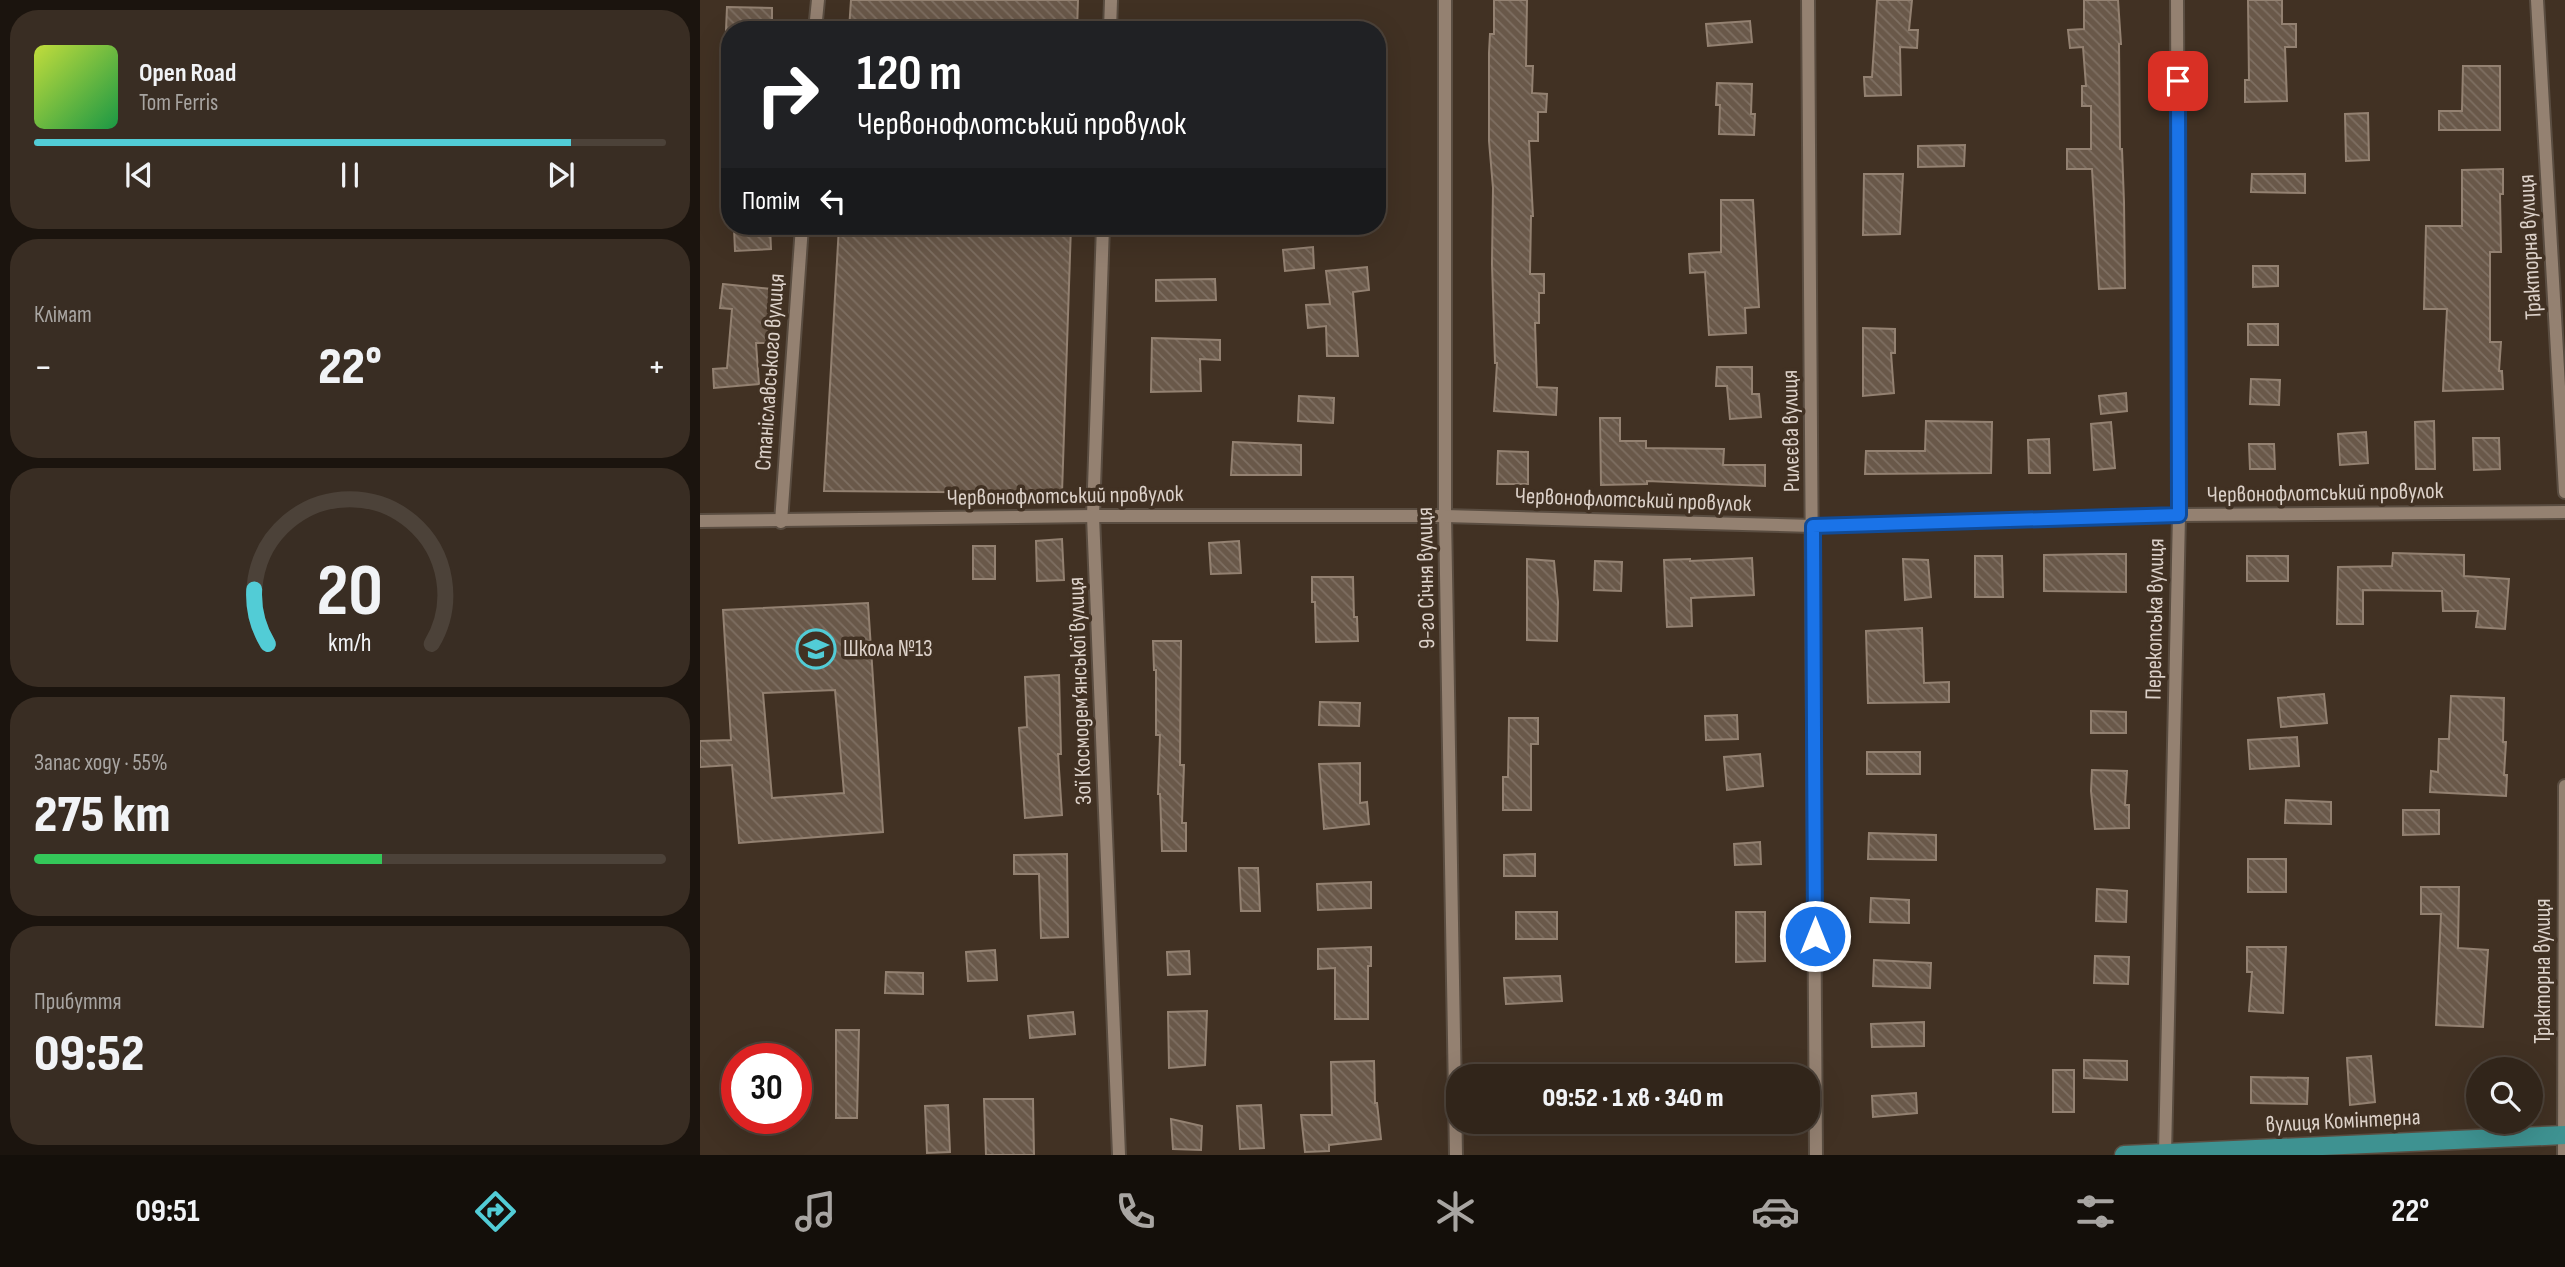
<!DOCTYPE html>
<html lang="uk">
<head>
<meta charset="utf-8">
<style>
	:root { --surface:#31251a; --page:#392d23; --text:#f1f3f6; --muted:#a8a5a2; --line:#4c4239; --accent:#52ccd6 }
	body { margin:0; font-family:"Sofia Sans Condensed",sans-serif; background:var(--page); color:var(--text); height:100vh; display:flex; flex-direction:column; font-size:26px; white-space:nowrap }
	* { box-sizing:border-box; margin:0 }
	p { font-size:23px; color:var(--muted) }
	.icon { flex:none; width:38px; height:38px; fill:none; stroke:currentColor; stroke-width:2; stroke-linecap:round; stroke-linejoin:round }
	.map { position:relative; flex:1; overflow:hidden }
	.panel { display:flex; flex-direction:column; gap:10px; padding:10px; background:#1b140e; width:700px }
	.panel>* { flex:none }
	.banner { position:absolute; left:21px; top:21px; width:665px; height:214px; border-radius:28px; box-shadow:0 7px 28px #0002,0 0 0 2px var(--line); background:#202124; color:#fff; overflow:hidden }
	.buttons { position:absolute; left:1766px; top:1057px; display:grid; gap:14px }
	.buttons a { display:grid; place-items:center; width:77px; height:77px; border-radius:50%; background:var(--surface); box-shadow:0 7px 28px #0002,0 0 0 2px var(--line); font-size:35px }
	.speed { position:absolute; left:21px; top:1043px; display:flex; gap:14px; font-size:35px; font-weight:700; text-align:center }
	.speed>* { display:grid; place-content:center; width:91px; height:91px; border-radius:50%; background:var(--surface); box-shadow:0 7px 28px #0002,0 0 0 2px var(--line); line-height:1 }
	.speed .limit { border:10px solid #d22; background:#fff; color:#111 }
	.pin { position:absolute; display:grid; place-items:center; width:60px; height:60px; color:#fff; margin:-30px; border-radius:14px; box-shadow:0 4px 10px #0006 }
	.me { position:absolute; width:77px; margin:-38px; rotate:0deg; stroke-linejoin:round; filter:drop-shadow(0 0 5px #0008) }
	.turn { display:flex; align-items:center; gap:24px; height:147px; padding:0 21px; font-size:32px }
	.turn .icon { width:91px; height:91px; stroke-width:2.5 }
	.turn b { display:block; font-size:49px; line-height:60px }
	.then { display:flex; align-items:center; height:66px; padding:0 21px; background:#0003; gap:14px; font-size:26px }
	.big { font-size:52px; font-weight:800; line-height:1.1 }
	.panel .card { flex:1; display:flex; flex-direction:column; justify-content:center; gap:10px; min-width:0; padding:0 24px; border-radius:28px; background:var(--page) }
	.panel .dial { align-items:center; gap:0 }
	.dial svg { height:182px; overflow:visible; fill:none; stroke:var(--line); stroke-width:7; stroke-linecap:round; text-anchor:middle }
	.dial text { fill:var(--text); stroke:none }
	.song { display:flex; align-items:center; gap:21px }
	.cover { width:84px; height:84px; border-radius:10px; background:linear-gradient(135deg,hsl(70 70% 55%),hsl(140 70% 35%)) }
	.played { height:7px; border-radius:4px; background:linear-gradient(90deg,var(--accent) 85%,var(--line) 85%) }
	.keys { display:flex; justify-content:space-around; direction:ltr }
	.heat { display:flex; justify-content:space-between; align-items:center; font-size:38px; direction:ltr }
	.charge { height:10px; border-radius:5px; background:linear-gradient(90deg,#34c759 55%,var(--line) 0) }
	.trip { position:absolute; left:746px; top:1064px; width:374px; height:70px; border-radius:28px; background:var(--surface); box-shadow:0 7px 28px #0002,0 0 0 2px var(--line); font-weight:800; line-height:70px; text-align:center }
	.menu { display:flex; height:112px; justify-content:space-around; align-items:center; background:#140f0a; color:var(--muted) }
	.menu .icon { width:49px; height:49px }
	.menu .current { color:var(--accent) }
	.menu b { font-size:32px; color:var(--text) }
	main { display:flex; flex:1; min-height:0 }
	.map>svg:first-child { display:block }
</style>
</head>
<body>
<main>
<section class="panel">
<div class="card">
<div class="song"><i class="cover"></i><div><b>Open Road</b><p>Tom Ferris</p></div></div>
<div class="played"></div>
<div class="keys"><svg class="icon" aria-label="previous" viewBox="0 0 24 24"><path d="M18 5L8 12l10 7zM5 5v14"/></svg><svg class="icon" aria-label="pause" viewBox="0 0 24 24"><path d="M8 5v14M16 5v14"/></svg><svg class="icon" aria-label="next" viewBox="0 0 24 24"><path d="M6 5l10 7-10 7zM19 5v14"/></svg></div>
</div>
<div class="card"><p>Клімат</p>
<div class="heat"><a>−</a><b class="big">22°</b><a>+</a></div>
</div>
<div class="card dial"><svg viewBox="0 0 100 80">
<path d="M14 69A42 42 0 1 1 86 69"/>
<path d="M14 69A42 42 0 0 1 8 45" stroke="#52ccd6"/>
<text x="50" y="56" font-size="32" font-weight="700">20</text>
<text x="50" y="72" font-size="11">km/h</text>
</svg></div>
<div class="card"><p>Запас ходу · 55%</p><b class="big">275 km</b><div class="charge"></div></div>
<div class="card"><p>Прибуття</p><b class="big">09:52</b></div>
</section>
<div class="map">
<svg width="1865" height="1155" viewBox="0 0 1865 1155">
	<defs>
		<pattern id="building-back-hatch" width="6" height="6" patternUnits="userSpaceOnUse" patternTransform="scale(1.75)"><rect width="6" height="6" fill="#695849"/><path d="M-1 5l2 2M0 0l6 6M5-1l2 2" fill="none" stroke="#7e6f62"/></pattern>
	</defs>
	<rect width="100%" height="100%" fill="#413123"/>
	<g fill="url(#building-back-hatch)" stroke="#938171" stroke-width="2" fill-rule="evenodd">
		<polygon points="151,0 378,0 377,30 149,30"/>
		<polygon points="794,0 827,0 826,66 833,66 832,93 847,94 846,112 838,112 838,141 829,141 833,216 831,216 830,274 844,274 844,293 839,293 839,323 835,323 837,387 857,388 856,415 794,411 797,363 795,363 792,264 793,188 789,141 789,53 790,34 794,34"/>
		<polygon points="1177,0 1212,0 1209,30 1218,30 1217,48 1200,47 1201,95 1165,96 1164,77 1172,77"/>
		<polygon points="1384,0 1418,0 1421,44 1419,44 1420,149 1422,149 1424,202 1425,288 1399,289 1392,169 1367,169 1367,149 1391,149 1391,106 1382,106 1382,86 1386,86 1383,47 1370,48 1368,30 1384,29"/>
		<polygon points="1548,0 1582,0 1582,24 1596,24 1596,47 1585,47 1587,101 1545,102 1545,80 1549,80"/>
		<polygon points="27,7 72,8 72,30 26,30"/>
		<polygon points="1050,21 1052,42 1008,46 1006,24"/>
		<polygon points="1763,66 1800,66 1800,130 1739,130 1739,111 1762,111"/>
		<polygon points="1017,83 1052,84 1051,114 1055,114 1054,135 1019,134 1020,105 1016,105"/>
		<polygon points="1668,113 1669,160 1646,161 1645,114"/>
		<polygon points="1265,145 1264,166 1218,167 1218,146"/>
		<polygon points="1803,169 1803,194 1800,194 1801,252 1790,252 1790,342 1801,342 1799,371 1802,371 1803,389 1743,391 1747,309 1724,309 1726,226 1762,226 1762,170"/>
		<polygon points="1164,174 1203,174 1200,234 1163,235"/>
		<polygon points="1552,174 1605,174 1605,193 1551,192"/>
		<polygon points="1021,200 1053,200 1059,307 1045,308 1046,333 1009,335 1005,272 990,273 989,254 1021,252"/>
		<polygon points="70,226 71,249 35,251 34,228"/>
		<polygon points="139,226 371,226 362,493 124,491"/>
		<polygon points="613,247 614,268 585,271 583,250"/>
		<polygon points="1553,266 1578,266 1578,286 1553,287"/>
		<polygon points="667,267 669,290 653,292 658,356 627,356 626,326 608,328 606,305 630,304 626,271"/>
		<polygon points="515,279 516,300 456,301 456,280"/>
		<polygon points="23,284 71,289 68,316 72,317 70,343 56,343 59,384 14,388 13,369 27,368 32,309 20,308"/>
		<rect x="1548" y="324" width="30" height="21"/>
		<polygon points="1163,328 1195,329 1195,353 1191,353 1194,393 1163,396"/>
		<polygon points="452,338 520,340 520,360 500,359 501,391 451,392"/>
		<polygon points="1017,367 1052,367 1052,394 1059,394 1061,417 1030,419 1027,386 1016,386"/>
		<polygon points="1551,379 1580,380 1579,405 1550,404"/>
		<polygon points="1426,393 1427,411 1401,414 1399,396"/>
		<polygon points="599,396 634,398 633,423 598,421"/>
		<polygon points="900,418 920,418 920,441 946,441 946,448 1024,449 1023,465 1065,465 1065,486 947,481 947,484 901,485"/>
		<polygon points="1226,421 1292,422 1291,473 1165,474 1166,451 1225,451"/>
		<polygon points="1734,421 1735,469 1716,469 1715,422"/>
		<polygon points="1411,422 1415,468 1394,470 1391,424"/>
		<polygon points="1666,432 1668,463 1640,465 1638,434"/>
		<polygon points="1773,438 1799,438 1800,469 1774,470"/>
		<polygon points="1349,439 1350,473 1329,473 1328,440"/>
		<polygon points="533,442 601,445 601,475 531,475"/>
		<polygon points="1549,444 1574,444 1575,469 1550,469"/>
		<polygon points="798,451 828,452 828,484 797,484"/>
		<polygon points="362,539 364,580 337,581 336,541"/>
		<polygon points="539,541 541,573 511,574 509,543"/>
		<rect x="273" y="546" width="22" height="33"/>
		<polygon points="1693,553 1764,555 1764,576 1809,579 1805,629 1776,627 1778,611 1743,611 1742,591 1663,590 1663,624 1637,624 1638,567 1692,566"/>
		<polygon points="1400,554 1426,554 1426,592 1344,591 1344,555"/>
		<polygon points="1275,556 1302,556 1303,597 1275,597"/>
		<rect x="1547" y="556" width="41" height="25"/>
		<polygon points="1052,558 1054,595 991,598 992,626 967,627 964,560 990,559 990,561"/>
		<polygon points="827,559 854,561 858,602 857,641 827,640"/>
		<polygon points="1203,559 1228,560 1231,597 1205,600"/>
		<polygon points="895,561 922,562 921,591 894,590"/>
		<polygon points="612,577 653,577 654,617 657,617 658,641 616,642 615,602 612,602"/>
		<path d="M 168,603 L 183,832 L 39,843 L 32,765 L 0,767 L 0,741 L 31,740 L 23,610 ZM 135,690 L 144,793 L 72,798 L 63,693 Z"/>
		<polygon points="1222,628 1224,683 1249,682 1249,702 1168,703 1166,631"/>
		<polygon points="453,641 481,641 480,765 484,765 482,823 486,823 486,851 462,851 460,794 458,794 460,735 456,735 456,670 454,670"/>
		<polygon points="359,675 361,754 358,754 362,815 325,818 319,728 327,727 325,677"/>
		<polygon points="1624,694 1627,723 1581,727 1578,698"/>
		<polygon points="1751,696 1804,698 1803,742 1806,742 1804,775 1807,775 1806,796 1730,792 1731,771 1738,772 1739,739 1749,739"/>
		<polygon points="620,702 660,703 659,726 619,725"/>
		<polygon points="1391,711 1426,712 1426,733 1391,733"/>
		<polygon points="1037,715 1038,739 1006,740 1005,716"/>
		<polygon points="809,718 838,718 838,744 831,744 831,810 803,810 803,777 808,777"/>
		<polygon points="1597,737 1599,766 1550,769 1548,740"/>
		<rect x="1167" y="752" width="53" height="22"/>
		<polygon points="1060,754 1063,786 1027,790 1024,757"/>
		<polygon points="660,763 660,803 667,802 669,824 624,829 619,764"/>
		<polygon points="1392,770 1427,771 1425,805 1429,805 1429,828 1395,829 1391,791"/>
		<polygon points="1586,800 1631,802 1631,824 1585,823"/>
		<polygon points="1703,810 1739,810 1739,834 1703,835"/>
		<polygon points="1169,833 1236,835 1236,860 1168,859"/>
		<polygon points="1060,842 1061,864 1035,865 1034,844"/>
		<polygon points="367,854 368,937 341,938 339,874 314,874 314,855"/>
		<polygon points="835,854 835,876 804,876 804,855"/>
		<rect x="1548" y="859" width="38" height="33"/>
		<polygon points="539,868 558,868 560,911 541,911"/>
		<polygon points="671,882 671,908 618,910 617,884"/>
		<polygon points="1721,887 1759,887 1758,948 1788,950 1783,1027 1736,1025 1741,914 1721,914"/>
		<polygon points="1397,889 1427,891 1426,922 1396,921"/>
		<polygon points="1171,898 1209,900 1209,923 1170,922"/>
		<rect x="816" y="912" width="41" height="27"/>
		<polygon points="1036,912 1065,912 1065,961 1036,962"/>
		<polygon points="671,947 671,966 668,966 668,1019 635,1019 635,968 618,969 618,949"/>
		<polygon points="1547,947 1586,947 1583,1013 1549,1011 1552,972 1547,972"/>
		<polygon points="295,950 297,980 268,981 266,952"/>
		<polygon points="489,951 490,974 468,975 467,952"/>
		<polygon points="1395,956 1429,957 1428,984 1394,983"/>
		<polygon points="1174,960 1231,963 1230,988 1173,986"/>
		<polygon points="186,972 223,973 223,994 185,993"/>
		<polygon points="860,976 862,1001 806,1004 804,978"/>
		<polygon points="507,1011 505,1065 469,1068 468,1012"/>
		<polygon points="373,1012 375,1034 330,1038 328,1016"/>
		<polygon points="1224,1022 1224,1046 1172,1047 1171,1024"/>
		<polygon points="136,1030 159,1030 157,1118 136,1118"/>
		<polygon points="1671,1056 1675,1102 1650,1105 1647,1058"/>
		<polygon points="1384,1060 1427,1061 1427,1080 1384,1078"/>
		<polygon points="674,1061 675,1103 677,1103 681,1139 629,1145 629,1151 605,1152 601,1115 632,1115 631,1062"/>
		<rect x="1353" y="1070" width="21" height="42"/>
		<polygon points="1551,1077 1608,1078 1607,1104 1551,1103"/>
		<polygon points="1216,1093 1217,1113 1173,1117 1172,1096"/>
		<polygon points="284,1099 333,1099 334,1155 286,1155"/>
		<polygon points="248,1105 250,1152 227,1153 225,1106"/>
		<polygon points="561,1105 564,1148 540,1149 537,1106"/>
		<polygon points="471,1119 502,1126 501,1150 473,1149"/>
	</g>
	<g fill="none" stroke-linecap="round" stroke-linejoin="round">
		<g stroke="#5a4d41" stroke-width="16">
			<g id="minor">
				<polyline points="745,0 745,516 756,1155"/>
				<polyline points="1108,0 1116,1155"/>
				<polyline points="1837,0 1865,492"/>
				<polyline points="115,30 118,0"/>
				<polyline points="410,30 411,0"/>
				<polyline points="403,226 393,516 419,1155"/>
				<polyline points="0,521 393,516 745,516 1113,526 1479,515 1865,512"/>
				<polyline points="81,522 102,226"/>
				<polyline points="1465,1155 1479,515 1477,0"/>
				<polyline points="1864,1155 1865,786"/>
			</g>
		</g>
		<g stroke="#5a4d41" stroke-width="21">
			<polyline id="major" points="1424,1155 1865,1135"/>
		</g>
		<use href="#minor" stroke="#948171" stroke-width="12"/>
		<use href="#major" stroke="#3e9291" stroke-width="18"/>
	</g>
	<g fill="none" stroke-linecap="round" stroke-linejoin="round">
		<g stroke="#114b97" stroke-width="18">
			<polyline id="route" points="1115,936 1113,526 1479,515 1478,81"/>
		</g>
		<use href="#route" stroke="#1a73e8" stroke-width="12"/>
	</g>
	<defs>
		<g id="school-ring" transform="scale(2.0125)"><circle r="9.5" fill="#413123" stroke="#52ccd6" stroke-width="1.5"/><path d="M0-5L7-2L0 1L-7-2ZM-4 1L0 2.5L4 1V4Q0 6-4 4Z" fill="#52ccd6"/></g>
	</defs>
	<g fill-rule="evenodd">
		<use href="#school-ring" x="116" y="649"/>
	</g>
	<g text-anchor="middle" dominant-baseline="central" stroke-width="7" stroke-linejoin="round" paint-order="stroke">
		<g font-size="23" fill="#dcd1c9" stroke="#413123">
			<text transform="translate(1830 247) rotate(-93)">Тракторна вулиця</text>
			<text transform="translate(70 372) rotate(-86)">Станіславського вулиця</text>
			<text transform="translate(1091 431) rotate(-91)">Рилєєва вулиця</text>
			<text transform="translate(1625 493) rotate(-1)">Червонофлотський провулок</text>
			<text transform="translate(365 496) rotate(-1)">Червонофлотський провулок</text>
			<text transform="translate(933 500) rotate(2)">Червонофлотський провулок</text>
			<text transform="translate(726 578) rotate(-91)">9-го Січня вулиця</text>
			<text transform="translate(1455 619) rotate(-89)">Перекопська вулиця</text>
			<text transform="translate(380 691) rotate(-92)">Зої Космодем’янської вулиця</text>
			<text transform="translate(1843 971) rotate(-90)">Тракторна вулиця</text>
			<text transform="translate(1643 1121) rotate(-3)">вулиця Комінтерна</text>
		</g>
		<g font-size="23" fill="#dcd1c9" stroke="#413123" text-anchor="start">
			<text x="143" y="649">Школа №13</text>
		</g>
	</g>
</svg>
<div class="buttons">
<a><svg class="icon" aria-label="search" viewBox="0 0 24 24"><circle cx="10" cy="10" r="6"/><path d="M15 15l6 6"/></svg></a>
</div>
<div class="speed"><div class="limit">30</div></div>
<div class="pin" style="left:1478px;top:81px;background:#d93025"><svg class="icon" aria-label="arrive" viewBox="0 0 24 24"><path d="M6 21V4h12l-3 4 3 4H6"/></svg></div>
<svg class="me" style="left:1115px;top:936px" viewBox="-20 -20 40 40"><circle r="17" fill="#1a73e8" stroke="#fff" stroke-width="3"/><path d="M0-11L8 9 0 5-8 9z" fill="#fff"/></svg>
<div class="trip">09:52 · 1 хв · 340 m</div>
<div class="banner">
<div class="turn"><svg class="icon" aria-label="right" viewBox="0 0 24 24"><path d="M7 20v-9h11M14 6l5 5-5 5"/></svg><div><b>120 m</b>Червонофлотський провулок</div></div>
<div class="then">Потім<svg class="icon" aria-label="left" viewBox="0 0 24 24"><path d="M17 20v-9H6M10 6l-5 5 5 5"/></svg></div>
</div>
</div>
</main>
<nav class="menu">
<b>09:51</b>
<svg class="icon current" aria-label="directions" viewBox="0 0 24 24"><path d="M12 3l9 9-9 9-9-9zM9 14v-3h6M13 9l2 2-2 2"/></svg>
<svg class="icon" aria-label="music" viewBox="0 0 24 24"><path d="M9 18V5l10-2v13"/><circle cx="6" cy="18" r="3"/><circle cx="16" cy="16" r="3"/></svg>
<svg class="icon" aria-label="phone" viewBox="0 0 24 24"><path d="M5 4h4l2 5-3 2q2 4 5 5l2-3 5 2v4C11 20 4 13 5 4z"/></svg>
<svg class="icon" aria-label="climate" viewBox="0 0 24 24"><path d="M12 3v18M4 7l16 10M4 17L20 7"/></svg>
<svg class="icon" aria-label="car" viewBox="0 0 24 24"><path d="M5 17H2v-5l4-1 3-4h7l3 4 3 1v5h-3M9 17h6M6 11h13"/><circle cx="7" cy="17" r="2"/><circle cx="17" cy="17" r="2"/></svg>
<svg class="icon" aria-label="filters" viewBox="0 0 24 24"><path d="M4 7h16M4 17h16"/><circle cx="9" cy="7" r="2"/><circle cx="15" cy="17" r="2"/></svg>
<b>22°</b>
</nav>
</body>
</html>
